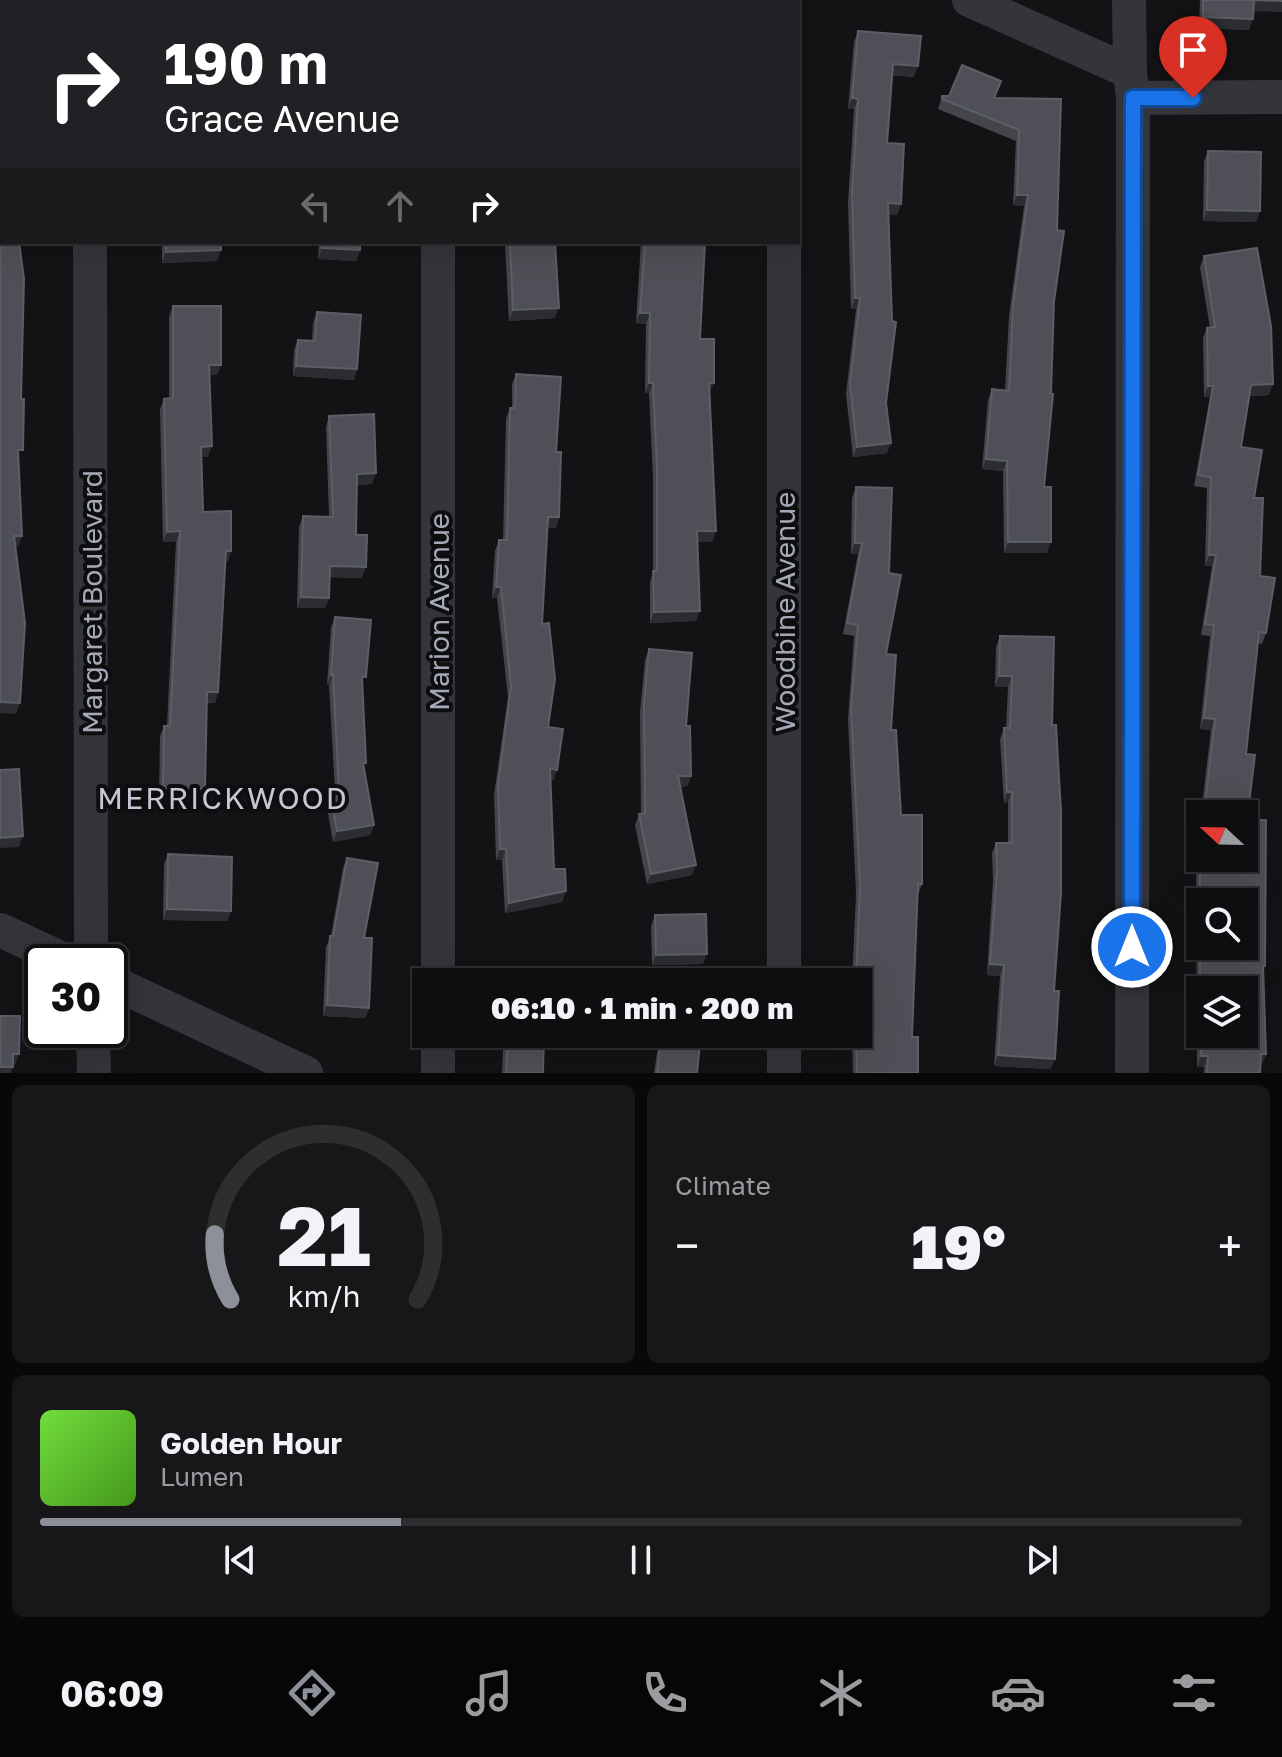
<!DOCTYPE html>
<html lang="en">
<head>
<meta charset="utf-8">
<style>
	:root { --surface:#0e0e10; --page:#171719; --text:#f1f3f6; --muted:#9b9c9f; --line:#2e2e30; --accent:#8c9099 }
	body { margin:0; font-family:"Golos Text",sans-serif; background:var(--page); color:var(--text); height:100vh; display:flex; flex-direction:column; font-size:30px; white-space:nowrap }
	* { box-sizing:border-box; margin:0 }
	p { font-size:26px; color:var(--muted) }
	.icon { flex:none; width:44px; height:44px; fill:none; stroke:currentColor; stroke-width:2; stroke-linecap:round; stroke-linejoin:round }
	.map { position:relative; height:1073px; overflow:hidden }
	.side { display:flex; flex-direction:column; gap:12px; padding:12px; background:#080809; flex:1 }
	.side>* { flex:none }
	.banner { position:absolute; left:0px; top:0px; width:800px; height:244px; box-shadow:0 8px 32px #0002,0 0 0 2px var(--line); background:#202124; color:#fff; overflow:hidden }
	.needle { width:52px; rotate:292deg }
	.fabs { position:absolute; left:1186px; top:800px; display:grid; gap:16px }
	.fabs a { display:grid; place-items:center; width:72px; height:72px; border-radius:0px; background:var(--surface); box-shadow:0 8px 32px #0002,0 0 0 2px var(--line); font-size:40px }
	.speed { position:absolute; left:24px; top:944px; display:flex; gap:16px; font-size:40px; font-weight:700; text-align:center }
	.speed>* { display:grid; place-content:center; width:104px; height:104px; border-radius:50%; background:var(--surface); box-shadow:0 8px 32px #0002,0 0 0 2px var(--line); line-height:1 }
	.speed .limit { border:4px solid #111; border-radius:12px; background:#fff; color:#111 }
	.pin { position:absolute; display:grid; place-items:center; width:68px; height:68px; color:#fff; margin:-82px -34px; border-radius:50% 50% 50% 0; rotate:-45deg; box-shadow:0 0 8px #0007 }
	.pin .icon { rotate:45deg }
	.me { position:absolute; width:88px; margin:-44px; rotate:0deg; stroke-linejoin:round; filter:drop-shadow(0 0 6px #0008) }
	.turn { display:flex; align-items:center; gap:28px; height:168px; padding:0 32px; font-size:36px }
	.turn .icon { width:104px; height:104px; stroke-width:2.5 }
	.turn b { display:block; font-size:56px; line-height:68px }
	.lanes { display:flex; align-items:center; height:76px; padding:0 32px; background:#0003; justify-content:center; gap:40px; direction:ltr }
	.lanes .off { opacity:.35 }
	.big { font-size:60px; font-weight:800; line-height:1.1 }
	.side .tile { flex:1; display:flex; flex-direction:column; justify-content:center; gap:12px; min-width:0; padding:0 28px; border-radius:12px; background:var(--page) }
	.side .dial { align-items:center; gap:0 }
	.dial svg { height:208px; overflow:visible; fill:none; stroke:var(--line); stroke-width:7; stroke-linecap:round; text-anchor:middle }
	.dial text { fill:var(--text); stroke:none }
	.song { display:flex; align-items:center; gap:24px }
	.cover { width:96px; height:96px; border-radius:12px; background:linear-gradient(135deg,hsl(100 70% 55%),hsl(100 70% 35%)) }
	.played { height:8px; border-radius:4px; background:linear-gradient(90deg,var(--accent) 30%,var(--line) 30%) }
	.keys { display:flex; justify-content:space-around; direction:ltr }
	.heat { display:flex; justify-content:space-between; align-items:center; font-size:44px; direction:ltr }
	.side .tiles { flex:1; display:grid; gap:12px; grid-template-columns:1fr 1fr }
	.tile:last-child { grid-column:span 2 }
	.trip { position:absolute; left:412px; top:968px; width:460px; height:80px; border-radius:0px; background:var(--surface); box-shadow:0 8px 32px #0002,0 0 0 2px var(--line); font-weight:800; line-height:80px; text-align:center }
	.tabs { display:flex; height:128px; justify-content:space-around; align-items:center; background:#060606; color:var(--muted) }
	.tabs .icon { width:56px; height:56px }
	.tabs .selected { color:var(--accent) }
	.tabs b { font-size:36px; color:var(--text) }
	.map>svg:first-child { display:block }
</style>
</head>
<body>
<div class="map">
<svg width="1282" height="1073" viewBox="0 0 1282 1073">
	<rect width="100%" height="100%" fill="#131315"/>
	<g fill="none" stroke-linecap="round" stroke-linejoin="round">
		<g stroke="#34353b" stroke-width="34">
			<polyline points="90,0 90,2"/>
			<polyline points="438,0 438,2"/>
			<polyline points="783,0 783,2"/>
			<polyline points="969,0 1130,72"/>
			<polyline points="1129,0 1130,72 1133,98 1132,1073"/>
			<polyline points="1133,98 1282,97"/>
			<polyline points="90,242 91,962"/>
			<polyline points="438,242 438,982"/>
			<polyline points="784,242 784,982"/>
			<polyline points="0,930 69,962"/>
			<polyline points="110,981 306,1073"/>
			<polyline points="93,1030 94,1073"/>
			<polyline points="438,1034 438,1073"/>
			<polyline points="784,1034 784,1073"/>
		</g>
	</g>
	<g fill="#44454b" fill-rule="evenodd">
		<polygon points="1200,0 1282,0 1253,11 1249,30 1199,28"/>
		<polygon points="858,31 914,77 892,75 887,143 897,215 888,214 886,403 887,453 853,457 846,394 856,309 851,309 848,203 854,109 848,109 854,42"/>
		<polygon points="942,96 1061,99 1054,301 1044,487 1047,553 1004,553 1003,471 982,469 988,400 992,389 1005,390 1009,316 1024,206 1013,205 1016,141 938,109"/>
		<polygon points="1208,151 1260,211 1256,222 1203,221 1204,161"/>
		<polygon points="162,242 221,242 221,250 217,261 162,263"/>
		<polygon points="319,242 360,242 360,250 356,261 318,259"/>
		<polygon points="507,242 510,242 555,318 509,321 505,245"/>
		<polygon points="641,242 705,242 700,339 710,393 716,531 712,542 698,542 696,621 650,623 650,582 653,573 653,479 649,393 645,393 646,324 636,323"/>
		<path d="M 1204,256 L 1269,395 L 1250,396 L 1241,447 L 1254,498 L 1266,633 L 1262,644 L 1258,643 L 1246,754 L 1247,820 L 1263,972 L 1266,1054 L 1262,1064 L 1261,1064 L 1260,1073 L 1204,1073 L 1204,1067 L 1197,1067 L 1196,831 L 1200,821 L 1244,814 L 1201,814 L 1211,730 L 1200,729 L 1210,636 L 1201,635 L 1212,566 L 1205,566 L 1207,488 L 1194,486 L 1210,397 L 1204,397 L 1203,338 L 1207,328 L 1210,328 L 1200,267 ZM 1200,990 L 1244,1034 L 1200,1034 Z"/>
		<polygon points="173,306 221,365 217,375 209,375 208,457 202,457 203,512 231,551 228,561 225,562 218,692 215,703 207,703 205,789 202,799 159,799 160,736 164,726 167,726 176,542 163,542 160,409 164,399 169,398 169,317"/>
		<polygon points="317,312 357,369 354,380 293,376 294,350 298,340 312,340 313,323"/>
		<polygon points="516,374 556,452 559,517 556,528 547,527 542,624 548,727 554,780 550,780 554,869 566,891 562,902 505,913 502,860 496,860 494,795 508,697 497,598 492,598 495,551 499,540 503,540 506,419 510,408 512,408 512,384"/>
		<polygon points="329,416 372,484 357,485 356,535 362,578 329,577 329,598 325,608 297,608 299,527 303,516 329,517 326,427"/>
		<polygon points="856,487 886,654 891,730 901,815 922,884 918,895 912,1037 918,1073 853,1073 852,1034 858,1034 858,982 852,982 856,894 848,719 854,636 843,634 858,554 851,554 852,498"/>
		<polygon points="335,617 363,687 364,770 374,825 370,835 333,842 326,802 330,792 335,791 329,685 327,685 331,627"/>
		<polygon points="1000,636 1052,725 1054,991 1051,1069 994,1066 1000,976 987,975 993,880 992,853 996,843 1008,843 1008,802 1004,803 1000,739 1004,728 1006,728 1008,687 995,687 996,647"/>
		<polygon points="649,649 686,726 691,776 687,786 680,787 692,875 647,884 635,825 639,814 641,814 640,712 645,660"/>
		<polygon points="168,854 231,911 227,921 163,920 164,864"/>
		<polygon points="347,858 364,938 369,1008 365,1018 323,1016 326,947 331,936 343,868"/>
		<polygon points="655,915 703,964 652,965 651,926"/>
		<polygon points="504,1034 544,1034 543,1073 502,1073"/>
		<polygon points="660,1034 701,1034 697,1073 654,1073"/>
	</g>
	<g fill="#2c2d31">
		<polygon points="320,0 368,0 368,2 319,2"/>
		<polygon points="652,0 668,0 667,2 651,2"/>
		<polygon points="1254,0 1282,1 1282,12 1250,11"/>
		<polygon points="1203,17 1253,19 1249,30 1199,28"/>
		<polygon points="893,64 918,66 914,77 889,74"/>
		<polygon points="852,98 858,99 854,109 848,109"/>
		<polygon points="1017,195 1028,195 1024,206 1013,205"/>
		<polygon points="888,203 901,204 897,215 884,214"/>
		<polygon points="1207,210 1260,211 1256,222 1203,221"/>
		<polygon points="322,248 360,250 356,261 318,259"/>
		<polygon points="221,250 217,261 162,263 166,252"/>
		<polygon points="855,298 860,298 856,309 851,309"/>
		<polygon points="559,308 555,318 509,321 513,310"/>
		<polygon points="640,313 650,313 646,324 636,323"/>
		<polygon points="209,365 221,365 217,375 205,375"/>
		<polygon points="296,366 357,369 354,380 293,376"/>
		<polygon points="649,383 653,383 649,393 645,393"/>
		<polygon points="709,383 714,383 710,393 705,393"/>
		<polygon points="1273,384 1269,395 1247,396 1251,385"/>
		<polygon points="1208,386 1213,386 1210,397 1204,397"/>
		<polygon points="891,443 887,453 853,457 857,447"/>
		<polygon points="212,446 208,457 197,457 201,447"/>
		<polygon points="986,459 1007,461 1003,471 982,469"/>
		<polygon points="376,473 372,484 353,485 357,474"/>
		<polygon points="548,517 559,517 556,528 544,527"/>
		<polygon points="180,531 176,542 163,542 167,532"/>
		<polygon points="697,531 716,531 712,542 694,542"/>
		<polygon points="14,536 22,536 18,547 10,547"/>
		<polygon points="1008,542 1051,542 1047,553 1004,553"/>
		<polygon points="855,543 862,543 858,554 851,554"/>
		<polygon points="226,551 231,551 228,561 222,562"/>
		<polygon points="1209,555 1216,555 1212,566 1205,566"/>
		<polygon points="330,566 366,567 362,578 326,577"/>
		<polygon points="496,587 501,587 497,598 492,598"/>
		<polygon points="301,597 329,598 325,608 297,608"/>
		<polygon points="700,611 696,621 650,623 654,612"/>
		<polygon points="331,675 333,675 329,685 327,685"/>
		<polygon points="999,676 1012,676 1008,687 995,687"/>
		<polygon points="207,692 218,692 215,703 203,702"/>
		<polygon points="0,702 20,703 16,714 0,713"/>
		<polygon points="1204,718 1215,719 1211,730 1200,729"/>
		<polygon points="550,768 557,770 554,780 546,779"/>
		<polygon points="678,776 691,776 687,786 674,787"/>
		<polygon points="163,788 205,789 202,799 159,799"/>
		<polygon points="1007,792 1012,792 1008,802 1004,803"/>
		<polygon points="374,825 370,835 333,842 337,831"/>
		<polygon points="23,836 19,847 0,848 0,838"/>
		<polygon points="500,849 506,849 502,860 496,860"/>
		<polygon points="696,865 692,875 647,884 651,874"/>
		<polygon points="566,891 562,902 505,913 509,903"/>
		<polygon points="167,909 231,911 227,921 163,920"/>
		<polygon points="707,954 703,964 652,965 656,955"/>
		<polygon points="990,964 1004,965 1000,976 987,975"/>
		<polygon points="327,1005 369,1008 365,1018 323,1016"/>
		<polygon points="13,1054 19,1054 15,1065 10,1065"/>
		<polygon points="1261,1054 1266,1054 1262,1064 1257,1065"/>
		<polygon points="998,1055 1055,1059 1051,1069 994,1066"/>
		<polygon points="1201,1056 1208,1056 1204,1067 1197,1067"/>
		<polygon points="0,1067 13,1067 11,1073 0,1073"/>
	</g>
	<g fill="#4f5057" stroke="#5c5e66" stroke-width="2">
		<polygon points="0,0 22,0 22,2 2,2 2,242 19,242 24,279 21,399 24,399 23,450 18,450 22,536 14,536 25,623 20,703 0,702"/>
		<rect x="166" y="0" width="58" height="2"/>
		<polygon points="517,0 556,0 555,2 517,2"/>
		<polygon points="668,0 705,0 705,2 667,2"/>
		<polygon points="1203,0 1282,0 1282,1 1254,0 1253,19 1203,17"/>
		<polygon points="858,31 921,36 918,66 893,64 887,143 904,144 901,204 888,203 892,321 896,322 886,403 891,443 857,447 850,384 860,298 855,298 852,193 858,99 852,98"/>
		<polygon points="962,65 1001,81 994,98 1061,99 1057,230 1064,231 1054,301 1051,394 1053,394 1044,487 1051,487 1051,542 1008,542 1007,461 986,459 992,389 1009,391 1013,305 1028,195 1017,195 1019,130 942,99 942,96 949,96"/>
		<polygon points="1208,151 1261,152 1260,211 1207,210"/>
		<polygon points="166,242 221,242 221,250 166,252"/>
		<polygon points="322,242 360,242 360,250 322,248"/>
		<polygon points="510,242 555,242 559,308 513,310"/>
		<polygon points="645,242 705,242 700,339 714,339 714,383 709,383 716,531 697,531 700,611 654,612 653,571 657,571 657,468 653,383 649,383 650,313 640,313"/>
		<polygon points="1257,248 1271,326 1273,384 1251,385 1241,447 1262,450 1254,498 1263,498 1260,576 1275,578 1266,633 1259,632 1246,754 1255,755 1247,820 1266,820 1265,966 1263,966 1266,1054 1261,1054 1260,1073 1207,1073 1208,1056 1201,1056 1201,1034 1244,1034 1244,990 1200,990 1200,946 1244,946 1244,902 1200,902 1200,821 1200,858 1244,858 1244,814 1204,814 1215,719 1204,718 1214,625 1205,624 1216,555 1209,555 1211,477 1198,475 1213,386 1208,386 1207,328 1215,327 1204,256"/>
		<polygon points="173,306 221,306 221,365 209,365 212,446 201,447 203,512 231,511 231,551 226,551 218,692 207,692 205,789 163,788 164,726 170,726 180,531 167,532 164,399 173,398"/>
		<polygon points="317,312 361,315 357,369 296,366 298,340 315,341"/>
		<polygon points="516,374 561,377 556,452 561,452 559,517 548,517 542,624 549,623 555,679 548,727 563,729 557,770 550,768 554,869 565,869 566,891 509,903 506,849 500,849 498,785 511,686 501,587 496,587 499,540 507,540 510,408 515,408"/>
		<polygon points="374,414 376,473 357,474 356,535 367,535 366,567 330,566 329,598 301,597 303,516 333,517 329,416"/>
		<polygon points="856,487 892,488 889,573 901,575 886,654 896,655 891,730 896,730 901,815 922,815 922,884 918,884 912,1037 918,1037 918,1073 857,1073 856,1034 858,1034 858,982 856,982 860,884 851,708 858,625 847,623 862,543 855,543"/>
		<polygon points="335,617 371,620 366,677 362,677 366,763 363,763 374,825 337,831 330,792 339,790 333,675 331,675"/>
		<polygon points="1000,636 1054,637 1052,725 1056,725 1061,812 1061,893 1054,991 1059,991 1055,1059 998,1055 1004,965 990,964 997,870 996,843 1012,843 1012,792 1007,792 1004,728 1010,728 1012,676 999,676"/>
		<polygon points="649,649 692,653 686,726 690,726 691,776 678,776 696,865 651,874 639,814 645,813 644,702"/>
		<polygon points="19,769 23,836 0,838 0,770"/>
		<polygon points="168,854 232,857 231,911 167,909"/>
		<polygon points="347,858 378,863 364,938 372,938 369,1008 327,1005 330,936 333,936"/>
		<polygon points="706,914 707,954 656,955 655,915"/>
		<polygon points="0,1016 20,1016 19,1054 13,1054 13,1067 0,1067"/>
		<polygon points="508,1034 544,1034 543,1073 506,1073"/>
		<polygon points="661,1034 701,1034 697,1073 657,1073"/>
	</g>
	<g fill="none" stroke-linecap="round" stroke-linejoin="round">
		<g stroke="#114b97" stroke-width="20">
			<polyline id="route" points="1132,947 1133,98 1193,98"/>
		</g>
		<use href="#route" stroke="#1a73e8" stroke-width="14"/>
	</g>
	<g text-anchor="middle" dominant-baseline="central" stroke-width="8" stroke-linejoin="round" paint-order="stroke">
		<g font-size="28" fill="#a4a9b7" stroke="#0e0e10">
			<text transform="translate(91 602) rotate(-90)">Margaret Boulevard</text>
			<text transform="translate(438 612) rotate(-90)">Marion Avenue</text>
			<text transform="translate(784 612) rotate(-90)">Woodbine Avenue</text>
		</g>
		<g font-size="30" letter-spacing="2" fill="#c5c8d3" stroke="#0e0e10">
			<text x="223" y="798">MERRICKWOOD</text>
		</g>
	</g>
</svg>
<div class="fabs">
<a><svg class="needle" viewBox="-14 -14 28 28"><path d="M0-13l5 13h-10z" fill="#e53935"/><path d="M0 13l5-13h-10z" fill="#9b9c9f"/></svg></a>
<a><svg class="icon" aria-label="search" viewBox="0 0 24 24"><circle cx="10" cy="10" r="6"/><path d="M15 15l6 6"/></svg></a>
<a><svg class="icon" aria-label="layers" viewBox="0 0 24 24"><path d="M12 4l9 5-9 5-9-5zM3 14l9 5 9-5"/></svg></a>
</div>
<div class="speed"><div class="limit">30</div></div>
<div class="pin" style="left:1193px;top:98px;background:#d93025"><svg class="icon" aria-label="arrive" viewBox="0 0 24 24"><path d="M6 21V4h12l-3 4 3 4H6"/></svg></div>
<svg class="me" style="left:1132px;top:947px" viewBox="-20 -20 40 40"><circle r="17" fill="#1a73e8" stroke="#fff" stroke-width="3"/><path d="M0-11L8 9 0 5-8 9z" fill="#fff"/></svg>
<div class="trip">06:10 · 1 min · 200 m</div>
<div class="banner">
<div class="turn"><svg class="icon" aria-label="right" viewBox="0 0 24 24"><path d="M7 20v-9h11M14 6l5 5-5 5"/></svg><div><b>190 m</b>Grace Avenue</div></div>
<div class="lanes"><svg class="icon off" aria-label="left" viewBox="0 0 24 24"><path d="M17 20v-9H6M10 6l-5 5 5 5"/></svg><svg class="icon off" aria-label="ahead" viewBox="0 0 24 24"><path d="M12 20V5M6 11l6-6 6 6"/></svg><svg class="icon" aria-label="right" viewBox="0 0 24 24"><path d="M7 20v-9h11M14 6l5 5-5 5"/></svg></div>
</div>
</div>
<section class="side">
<div class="tiles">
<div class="tile dial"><svg viewBox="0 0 100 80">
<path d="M14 69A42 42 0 1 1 86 69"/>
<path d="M14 69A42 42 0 0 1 8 44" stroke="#8c9099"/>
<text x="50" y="56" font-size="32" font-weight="700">21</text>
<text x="50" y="72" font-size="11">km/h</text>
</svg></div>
<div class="tile"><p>Climate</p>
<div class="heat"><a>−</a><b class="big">19°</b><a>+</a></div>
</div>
<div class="tile">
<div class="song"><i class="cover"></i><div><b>Golden Hour</b><p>Lumen</p></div></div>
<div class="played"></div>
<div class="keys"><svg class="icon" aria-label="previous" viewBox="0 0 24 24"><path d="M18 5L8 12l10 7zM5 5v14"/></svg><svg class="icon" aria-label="pause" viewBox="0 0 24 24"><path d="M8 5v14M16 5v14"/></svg><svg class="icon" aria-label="next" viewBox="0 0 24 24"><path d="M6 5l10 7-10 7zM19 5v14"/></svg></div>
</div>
</div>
</section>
<nav class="tabs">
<b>06:09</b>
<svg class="icon selected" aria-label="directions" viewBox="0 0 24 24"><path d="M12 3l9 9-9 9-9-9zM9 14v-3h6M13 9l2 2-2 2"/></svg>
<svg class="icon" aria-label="music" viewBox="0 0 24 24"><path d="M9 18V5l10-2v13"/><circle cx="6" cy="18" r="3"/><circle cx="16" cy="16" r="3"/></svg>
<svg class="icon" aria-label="phone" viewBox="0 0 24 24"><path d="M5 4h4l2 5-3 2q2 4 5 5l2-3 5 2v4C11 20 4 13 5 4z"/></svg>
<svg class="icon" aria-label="climate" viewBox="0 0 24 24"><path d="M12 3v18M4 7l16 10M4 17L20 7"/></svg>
<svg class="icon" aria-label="car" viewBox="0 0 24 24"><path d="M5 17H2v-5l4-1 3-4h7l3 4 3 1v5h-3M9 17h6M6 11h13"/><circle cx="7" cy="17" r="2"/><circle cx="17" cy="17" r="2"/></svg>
<svg class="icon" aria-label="filters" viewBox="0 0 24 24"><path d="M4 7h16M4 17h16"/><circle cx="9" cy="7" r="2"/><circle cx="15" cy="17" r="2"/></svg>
</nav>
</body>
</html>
